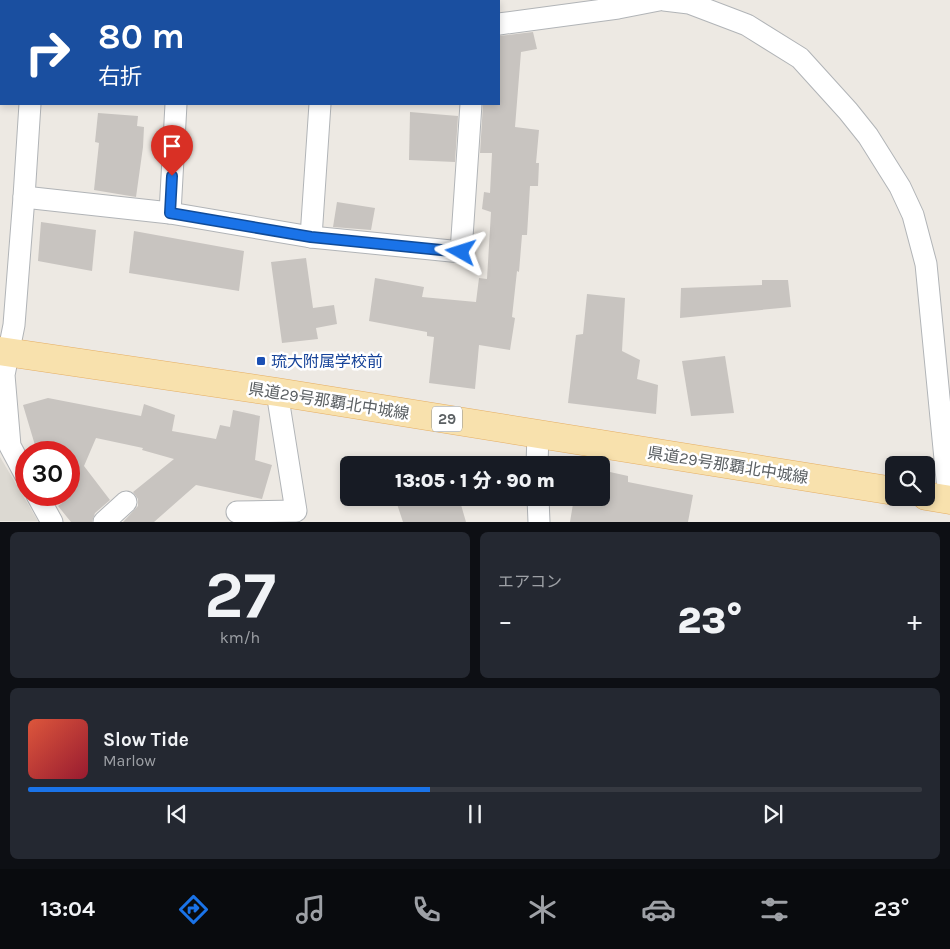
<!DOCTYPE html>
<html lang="ja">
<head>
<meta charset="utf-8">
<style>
	:root { --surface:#171b24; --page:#242831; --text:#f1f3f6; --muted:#9ea1a6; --line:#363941; --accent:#1a73e8 }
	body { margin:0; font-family:Karla,"Noto Sans JP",sans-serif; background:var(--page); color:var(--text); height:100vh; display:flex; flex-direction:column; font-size:19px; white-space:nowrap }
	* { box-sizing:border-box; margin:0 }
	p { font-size:16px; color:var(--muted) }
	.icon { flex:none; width:28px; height:28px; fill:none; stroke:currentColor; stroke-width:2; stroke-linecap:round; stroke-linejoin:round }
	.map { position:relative; height:522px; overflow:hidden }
	.side { display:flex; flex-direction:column; gap:10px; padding:10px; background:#0d0f14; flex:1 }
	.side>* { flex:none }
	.banner { position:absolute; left:0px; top:0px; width:500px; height:105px; box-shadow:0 2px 8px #0003; background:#1a4fa0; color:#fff; overflow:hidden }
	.buttons { position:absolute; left:885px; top:456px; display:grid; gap:10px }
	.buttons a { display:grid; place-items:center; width:50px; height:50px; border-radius:8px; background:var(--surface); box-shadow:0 2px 8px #0003; font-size:25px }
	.speed { position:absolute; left:15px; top:441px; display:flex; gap:10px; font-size:25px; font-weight:700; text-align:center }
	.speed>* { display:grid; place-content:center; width:65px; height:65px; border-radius:50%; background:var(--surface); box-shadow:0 2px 8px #0003; line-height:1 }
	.speed .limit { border:8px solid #d22; background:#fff; color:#111 }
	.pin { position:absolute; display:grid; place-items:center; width:42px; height:42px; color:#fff; margin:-51px -21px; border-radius:50% 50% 50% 0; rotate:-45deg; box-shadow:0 0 5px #0007 }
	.pin .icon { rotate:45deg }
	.me { position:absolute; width:55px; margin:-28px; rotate:276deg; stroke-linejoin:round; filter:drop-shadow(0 0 4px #0008) }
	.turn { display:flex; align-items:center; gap:18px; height:105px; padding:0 15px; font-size:22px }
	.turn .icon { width:65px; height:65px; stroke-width:2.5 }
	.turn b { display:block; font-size:35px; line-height:42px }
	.big { font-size:38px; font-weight:800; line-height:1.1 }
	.side .card { flex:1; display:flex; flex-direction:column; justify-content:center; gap:8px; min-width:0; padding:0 18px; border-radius:8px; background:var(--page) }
	.side .dial { align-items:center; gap:0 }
	.dial b { font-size:65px; line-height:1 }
	.song { display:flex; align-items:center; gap:15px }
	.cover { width:60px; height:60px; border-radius:8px; background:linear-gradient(135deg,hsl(10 70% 55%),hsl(350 70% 35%)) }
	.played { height:5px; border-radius:2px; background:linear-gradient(90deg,var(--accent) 45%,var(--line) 45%) }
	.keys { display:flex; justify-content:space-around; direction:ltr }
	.heat { display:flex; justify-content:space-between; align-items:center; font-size:28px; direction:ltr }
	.side .tiles { flex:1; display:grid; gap:10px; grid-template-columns:1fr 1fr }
	.card:last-child { grid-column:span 2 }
	.trip { position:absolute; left:340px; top:456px; width:270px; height:50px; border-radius:8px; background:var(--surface); box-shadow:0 2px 8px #0003; font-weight:800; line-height:50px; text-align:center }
	.tab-bar { display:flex; height:80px; justify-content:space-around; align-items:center; background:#090b0e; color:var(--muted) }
	.tab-bar .icon { width:35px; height:35px }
	.tab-bar .current { color:var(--accent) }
	.tab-bar b { font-size:22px; color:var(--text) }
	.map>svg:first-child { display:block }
</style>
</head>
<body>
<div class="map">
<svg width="950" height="522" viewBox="0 0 950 522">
	<rect width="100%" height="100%" fill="#ede9e3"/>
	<polygon fill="#dcd9d2" points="0,457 38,521 0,521"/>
	<g fill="#c8c4c0">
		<polygon points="533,32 537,49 521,52 515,127 539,130 536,163 539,163 538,186 530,186 527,235 522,235 519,272 517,271 512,317 515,318 510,350 479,345 475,389 429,383 434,337 427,336 427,332 369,321 375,278 424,287 422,297 476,302 479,278 487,279 491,212 482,209 484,192 490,193 492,153 480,153 483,104 499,104 499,36"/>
		<polygon points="410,112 458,116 455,162 409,160"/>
		<polygon points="98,113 138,116 137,126 144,127 143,147 136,197 94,190 99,143 95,142"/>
		<polygon points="337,202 375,208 371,230 333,227"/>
		<polygon points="41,222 96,230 92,271 38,261"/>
		<polygon points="134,231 244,251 239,291 129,273"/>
		<polygon points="306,258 313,308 334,305 337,324 316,328 318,339 282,343 271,262"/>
		<polygon points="762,280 788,280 791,307 680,318 681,288 762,285"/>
		<polygon points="587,294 625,298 622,351 640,360 637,379 658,385 656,414 568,403 576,335 583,334"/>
		<polygon points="725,356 734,413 691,416 682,361"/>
		<polygon points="48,398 141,416 144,404 175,415 172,431 216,439 220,425 230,427 233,410 260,416 255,460 272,465 262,499 196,485 154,522 123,522 138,506 138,499 133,492 174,459 142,450 143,448 96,438 84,466 110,500 95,513 92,522 71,522 58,506 62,503 55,495 69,495 69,452 37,452 23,405"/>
		<polygon points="601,470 628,476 628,482 693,495 688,522 570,522 574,498 601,498"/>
		<polygon points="395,498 459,498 466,522 403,522"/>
	</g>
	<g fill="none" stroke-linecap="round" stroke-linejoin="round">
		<g stroke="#b1b4b7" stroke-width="23">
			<g id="street">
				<polyline points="664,0 689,3 747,25 800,58 848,111 868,136 900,187 913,215 926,264 949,500"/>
				<polyline points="35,1 35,0"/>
				<polyline points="181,1 181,0"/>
				<polyline points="326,1 326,0"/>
				<polyline points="478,1 478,0"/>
				<polyline points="499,24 618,8 659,0"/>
				<polyline points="24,197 170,213 311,237 461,252 471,104"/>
				<polyline points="170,213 176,104"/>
				<polyline points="311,237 320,104"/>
				<polyline points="537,465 538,434"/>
				<polyline points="26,476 10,446 4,375 14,325 24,197 30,104"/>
				<polyline points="37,495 52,522"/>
				<polyline points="538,498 539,522"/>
				<polyline points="237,512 296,511 277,392"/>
				<polyline points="104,522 126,502"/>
			</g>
		</g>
		<g stroke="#e5ae64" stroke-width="29">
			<g id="primary">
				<polyline points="0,351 277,392 894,491"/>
				<polyline points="926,496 950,500"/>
			</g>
		</g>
		<use href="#street" stroke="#fff" stroke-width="21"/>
		<use href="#primary" stroke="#f8e1ad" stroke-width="28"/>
	</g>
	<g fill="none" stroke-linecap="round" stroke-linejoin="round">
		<g stroke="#114b97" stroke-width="12">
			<polyline id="route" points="172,176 170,213 311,237 461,252"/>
		</g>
		<use href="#route" stroke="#1a73e8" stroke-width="9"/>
	</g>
	<rect fill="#1a4fb4" stroke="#fff" stroke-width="2" x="256" y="356" width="10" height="10" rx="2.5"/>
	<g text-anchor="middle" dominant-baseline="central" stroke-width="5" stroke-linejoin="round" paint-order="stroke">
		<rect fill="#fff" stroke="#8c9092" stroke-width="1" x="432" y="406.5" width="30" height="25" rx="4"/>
		<g font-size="15" font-weight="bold" fill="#5b6063">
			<text x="447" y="419">29</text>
		</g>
		<g font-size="16" fill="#164399" stroke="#fff" text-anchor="start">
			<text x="271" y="361">琉大附属学校前</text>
		</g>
		<g font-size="16" fill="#5b6063" stroke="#fff">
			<text transform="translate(329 401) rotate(9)">県道29号那覇北中城線</text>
			<text transform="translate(728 465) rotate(9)">県道29号那覇北中城線</text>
		</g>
	</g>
</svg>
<div class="buttons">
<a><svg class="icon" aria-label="search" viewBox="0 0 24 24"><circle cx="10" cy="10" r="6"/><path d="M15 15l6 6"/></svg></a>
</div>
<div class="speed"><div class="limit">30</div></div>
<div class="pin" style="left:172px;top:176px;background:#d93025"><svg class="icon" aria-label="arrive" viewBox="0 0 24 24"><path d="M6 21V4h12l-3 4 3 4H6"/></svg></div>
<svg class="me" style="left:461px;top:252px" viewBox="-20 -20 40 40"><path d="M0-17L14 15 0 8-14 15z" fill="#1a73e8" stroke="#fff" stroke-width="4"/></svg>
<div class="trip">13:05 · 1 分 · 90 m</div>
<div class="banner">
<div class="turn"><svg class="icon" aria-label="right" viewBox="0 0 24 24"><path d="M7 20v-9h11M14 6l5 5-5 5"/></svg><div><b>80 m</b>右折</div></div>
</div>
</div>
<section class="side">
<div class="tiles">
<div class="card dial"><b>27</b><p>km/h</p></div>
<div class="card"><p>エアコン</p>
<div class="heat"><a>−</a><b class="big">23°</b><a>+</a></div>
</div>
<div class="card">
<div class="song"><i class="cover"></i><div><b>Slow Tide</b><p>Marlow</p></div></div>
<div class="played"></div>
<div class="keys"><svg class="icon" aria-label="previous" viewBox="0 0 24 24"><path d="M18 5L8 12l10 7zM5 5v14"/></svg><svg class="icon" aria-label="pause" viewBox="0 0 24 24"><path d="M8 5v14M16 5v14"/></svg><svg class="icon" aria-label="next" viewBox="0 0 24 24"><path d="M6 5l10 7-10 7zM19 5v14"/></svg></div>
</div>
</div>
</section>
<nav class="tab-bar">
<b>13:04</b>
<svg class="icon current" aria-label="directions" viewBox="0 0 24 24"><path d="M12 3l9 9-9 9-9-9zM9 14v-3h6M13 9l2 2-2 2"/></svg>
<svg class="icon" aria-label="music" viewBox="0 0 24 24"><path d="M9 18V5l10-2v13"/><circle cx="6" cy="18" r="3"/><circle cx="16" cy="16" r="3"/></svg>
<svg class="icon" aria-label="phone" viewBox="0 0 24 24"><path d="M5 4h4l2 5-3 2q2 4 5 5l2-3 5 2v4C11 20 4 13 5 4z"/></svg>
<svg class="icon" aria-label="climate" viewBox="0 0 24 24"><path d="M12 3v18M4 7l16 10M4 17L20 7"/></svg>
<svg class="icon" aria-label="car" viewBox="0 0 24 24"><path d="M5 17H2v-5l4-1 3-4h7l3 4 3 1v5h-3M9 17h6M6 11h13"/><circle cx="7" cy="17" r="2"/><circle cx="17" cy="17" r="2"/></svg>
<svg class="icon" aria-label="filters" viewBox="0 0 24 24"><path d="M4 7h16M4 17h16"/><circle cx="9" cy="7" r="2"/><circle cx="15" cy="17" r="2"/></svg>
<b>23°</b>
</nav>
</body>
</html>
